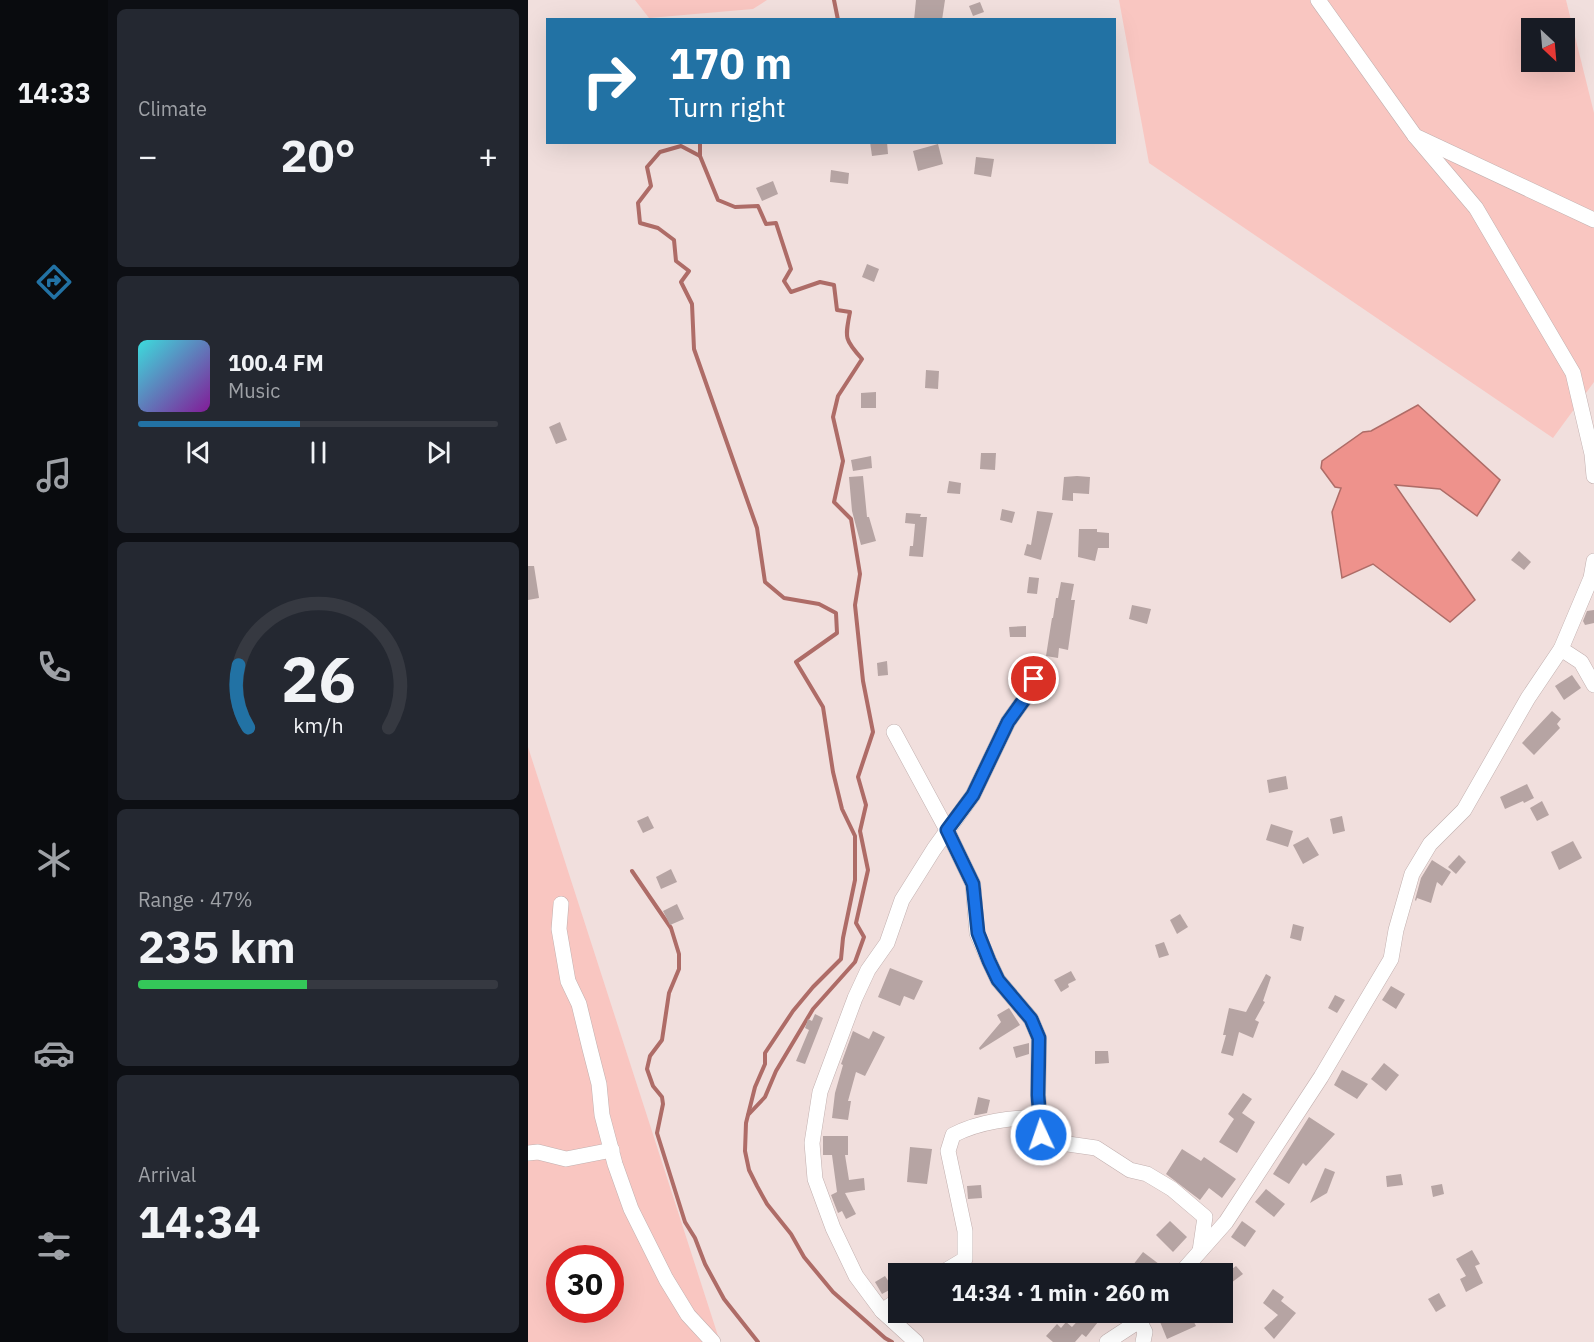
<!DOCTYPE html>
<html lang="en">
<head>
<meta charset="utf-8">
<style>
	:root { --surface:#171b24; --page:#242831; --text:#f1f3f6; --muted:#9ea1a6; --line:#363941; --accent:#2272a4 }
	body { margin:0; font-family:"IBM Plex Sans",sans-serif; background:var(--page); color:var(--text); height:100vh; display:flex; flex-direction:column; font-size:22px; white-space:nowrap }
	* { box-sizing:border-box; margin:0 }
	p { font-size:20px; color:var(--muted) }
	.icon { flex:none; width:33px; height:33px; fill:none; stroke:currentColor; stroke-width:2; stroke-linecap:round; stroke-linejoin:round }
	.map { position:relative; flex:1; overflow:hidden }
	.drawer { display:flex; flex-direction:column; gap:9px; padding:9px; background:#0d0f14; width:420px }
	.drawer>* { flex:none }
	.top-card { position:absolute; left:18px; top:18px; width:570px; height:126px; border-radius:0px; box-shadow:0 6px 24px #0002; background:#2272a4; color:#fff; overflow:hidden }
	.needle { width:39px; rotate:154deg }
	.buttons { position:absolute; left:993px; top:18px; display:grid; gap:12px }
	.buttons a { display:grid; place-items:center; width:54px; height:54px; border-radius:0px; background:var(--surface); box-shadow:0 6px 24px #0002; font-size:30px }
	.speed { position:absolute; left:18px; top:1245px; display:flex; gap:12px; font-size:30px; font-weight:700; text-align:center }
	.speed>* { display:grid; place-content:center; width:78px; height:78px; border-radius:50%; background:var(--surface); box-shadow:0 6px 24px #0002; line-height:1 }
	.speed .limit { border:9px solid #d22; background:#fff; color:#111 }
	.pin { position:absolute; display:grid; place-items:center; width:51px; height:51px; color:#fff; margin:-26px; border:3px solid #fff; border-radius:50%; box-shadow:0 2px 6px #0007 }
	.me { position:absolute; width:66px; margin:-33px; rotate:357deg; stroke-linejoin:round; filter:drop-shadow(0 0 4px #0008) }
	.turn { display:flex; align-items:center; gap:21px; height:126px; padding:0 24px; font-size:27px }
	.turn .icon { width:78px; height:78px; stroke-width:2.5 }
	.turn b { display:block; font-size:42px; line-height:51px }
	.big { font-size:45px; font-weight:700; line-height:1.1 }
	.drawer .tile { flex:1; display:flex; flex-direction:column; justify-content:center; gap:9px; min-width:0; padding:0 21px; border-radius:9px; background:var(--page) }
	.drawer .dial { align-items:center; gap:0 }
	.dial svg { height:156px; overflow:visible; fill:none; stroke:var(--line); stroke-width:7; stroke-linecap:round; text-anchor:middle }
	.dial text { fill:var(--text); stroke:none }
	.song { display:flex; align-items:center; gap:18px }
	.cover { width:72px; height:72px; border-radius:9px; background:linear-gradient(135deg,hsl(180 70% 55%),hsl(290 70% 35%)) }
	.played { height:6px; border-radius:3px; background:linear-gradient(90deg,var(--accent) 45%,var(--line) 45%) }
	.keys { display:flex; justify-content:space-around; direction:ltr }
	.heat { display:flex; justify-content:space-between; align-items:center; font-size:33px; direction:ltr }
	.charge { height:9px; border-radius:4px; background:linear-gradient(90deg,#34c759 47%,var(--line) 0) }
	.trip { position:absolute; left:360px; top:1263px; width:345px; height:60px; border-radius:0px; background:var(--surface); box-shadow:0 6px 24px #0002; font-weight:700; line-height:60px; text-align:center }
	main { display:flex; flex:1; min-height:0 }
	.tab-bar { display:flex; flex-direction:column; width:108px; justify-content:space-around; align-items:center; background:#090b0e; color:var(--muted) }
	.tab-bar .icon { width:42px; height:42px }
	.tab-bar .active { color:var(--accent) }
	.tab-bar b { font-size:27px; color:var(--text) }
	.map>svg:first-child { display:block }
</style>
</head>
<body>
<main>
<nav class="tab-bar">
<b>14:33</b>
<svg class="icon active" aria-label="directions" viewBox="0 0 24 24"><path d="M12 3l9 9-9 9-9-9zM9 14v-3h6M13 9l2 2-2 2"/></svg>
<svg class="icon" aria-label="music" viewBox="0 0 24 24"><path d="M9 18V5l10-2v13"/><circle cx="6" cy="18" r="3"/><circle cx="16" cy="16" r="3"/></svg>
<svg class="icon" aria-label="phone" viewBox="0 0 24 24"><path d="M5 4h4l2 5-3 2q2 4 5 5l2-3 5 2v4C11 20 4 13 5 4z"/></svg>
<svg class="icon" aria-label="climate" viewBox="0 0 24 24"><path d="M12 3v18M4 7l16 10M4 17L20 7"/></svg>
<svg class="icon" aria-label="car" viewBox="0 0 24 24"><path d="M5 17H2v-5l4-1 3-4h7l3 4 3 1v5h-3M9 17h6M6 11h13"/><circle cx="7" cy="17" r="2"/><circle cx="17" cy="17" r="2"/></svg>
<svg class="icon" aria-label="filters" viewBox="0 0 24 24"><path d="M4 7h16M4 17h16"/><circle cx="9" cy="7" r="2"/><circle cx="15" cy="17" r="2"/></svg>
</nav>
<section class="drawer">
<div class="tile"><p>Climate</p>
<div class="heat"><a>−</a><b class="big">20°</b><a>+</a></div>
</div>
<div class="tile">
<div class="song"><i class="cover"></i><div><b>100.4 FM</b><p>Music</p></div></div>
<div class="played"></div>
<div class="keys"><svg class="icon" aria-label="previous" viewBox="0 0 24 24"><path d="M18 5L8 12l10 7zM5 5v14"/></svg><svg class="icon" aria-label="pause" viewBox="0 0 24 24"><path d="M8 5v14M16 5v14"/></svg><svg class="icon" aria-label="next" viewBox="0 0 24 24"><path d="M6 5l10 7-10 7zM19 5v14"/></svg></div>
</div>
<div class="tile dial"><svg viewBox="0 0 100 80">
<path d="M14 69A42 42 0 1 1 86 69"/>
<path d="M14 69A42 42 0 0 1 9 37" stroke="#2272a4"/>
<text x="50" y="56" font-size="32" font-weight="700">26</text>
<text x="50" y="72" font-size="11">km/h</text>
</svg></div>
<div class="tile"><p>Range · 47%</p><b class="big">235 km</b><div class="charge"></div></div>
<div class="tile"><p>Arrival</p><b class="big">14:34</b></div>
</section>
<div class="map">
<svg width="1066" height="1342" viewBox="0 0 1066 1342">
	<rect width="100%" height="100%" fill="#f1dfdd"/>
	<g fill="#f9c6c1" fill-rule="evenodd">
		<polygon points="107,0 239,0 225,9 121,18"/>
		<path d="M 591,0 L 1038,0 L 1066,113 L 1066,382 L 1025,438 L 621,163 ZM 1004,28 L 1036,28 L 1036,62 L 1004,62 Z"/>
		<path d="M 0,747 L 192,1342 L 0,1342 ZM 32,1258 L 82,1258 L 82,1310 L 32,1310 Z"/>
	</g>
	<polygon fill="#ee928c" stroke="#ae6c67" stroke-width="1.5" points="890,405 972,480 949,516 912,489 867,485 947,600 922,622 845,564 814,578 804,512 813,488 807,487 793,468 794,461 835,432 843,431"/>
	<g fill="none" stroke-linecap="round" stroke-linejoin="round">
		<g stroke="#ae6c67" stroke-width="4">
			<polyline points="306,0 310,20"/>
			<polyline points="172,142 172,156 153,146 132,152 119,167 123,186 110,203 112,223 130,228 146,240 148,261 161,271 153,282 164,304 166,349 229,528 237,582 256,598 291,604 308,613 309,633 268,662 295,707 305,772 314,809 327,836 327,880 315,938 313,959 285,987 265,1011 237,1053 237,1064 227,1087 218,1123 217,1151 221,1170 229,1186 239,1204 263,1234 276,1257 305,1292 357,1338 364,1342"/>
			<path d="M 172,156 L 190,200 L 207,207 L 230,206 L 238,224 L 248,223 L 263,269 L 256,281 L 263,292 L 292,282 L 306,285 L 309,310 L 322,312 C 317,338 316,339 334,359 L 310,396 L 305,417 L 315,461 L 306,502 L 323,519 L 332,574 L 327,605 L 335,681 L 345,732 L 330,777 L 338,805 L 332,831 L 340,870 L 328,923 L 336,937 L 327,962 L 285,1009 L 248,1071 L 237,1097 L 220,1115"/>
			<polyline points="104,871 143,928 151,954 151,969 141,993 134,1040 122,1056 119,1069 125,1086 134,1097 135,1104 129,1133 157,1222 167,1238 177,1264 196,1299 230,1342"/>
		</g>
	</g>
	<g fill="#b6a4a3">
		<polygon points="388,0 417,0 414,20 386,20"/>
		<polygon points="452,2 456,12 445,16 441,6"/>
		<polygon points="342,142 359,142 360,154 344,156"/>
		<polygon points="410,144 415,164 390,171 385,151"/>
		<polygon points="448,157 466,159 463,177 446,174"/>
		<polygon points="303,170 321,173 320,184 302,182"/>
		<polygon points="245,181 250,194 234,201 228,188"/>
		<polygon points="339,264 351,269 346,282 334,277"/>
		<polygon points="398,370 411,371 410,389 397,388"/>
		<polygon points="348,392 348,408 333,408 333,393"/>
		<polygon points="32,422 39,440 28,444 21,427"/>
		<polygon points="453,453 468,453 467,470 452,469"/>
		<polygon points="343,456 344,468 325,471 323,460"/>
		<polygon points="335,476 339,517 341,517 348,541 333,545 324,511 321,477"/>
		<polygon points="549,476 562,477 561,494 545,493 545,501 534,500 536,477"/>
		<polygon points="421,481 433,483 432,494 419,493"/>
		<polygon points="474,509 487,512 484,523 472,520"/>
		<polygon points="509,511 525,513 513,560 496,555 499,544 503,545"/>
		<polygon points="378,513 393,514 392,517 399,517 395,557 381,556 382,546 385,546 387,524 377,523"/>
		<polygon points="551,529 569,529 569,532 581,533 581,548 570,548 567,561 550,557"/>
		<polygon points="991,551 1003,562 996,570 983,560"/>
		<polygon points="0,566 6,566 11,598 0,600"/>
		<polygon points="501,577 511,578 509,594 499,593"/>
		<polygon points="533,582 546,584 543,600 547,600 540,650 531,648 530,658 518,656 524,618 525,618 528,598 530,598"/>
		<polygon points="604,605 623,609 619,624 601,619"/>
		<polygon points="1066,610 1066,623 1057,625 1055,621 1059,611"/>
		<polygon points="498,626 498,637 482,637 481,627"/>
		<polygon points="359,661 360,675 350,676 349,663"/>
		<polygon points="1044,675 1053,688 1036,700 1027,686"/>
		<polygon points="1024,711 1033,719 1029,724 1032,728 1006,755 994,743"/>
		<polygon points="758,776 760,789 741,793 739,780"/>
		<polygon points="999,784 1006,798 996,803 995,801 977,809 972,797"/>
		<polygon points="1014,801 1021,815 1009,821 1002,808"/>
		<polygon points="120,816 126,828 115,833 109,821"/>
		<polygon points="814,816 817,831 805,834 802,819"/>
		<polygon points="743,824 765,831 760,847 738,840"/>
		<polygon points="780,837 791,855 775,864 765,845"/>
		<polygon points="1045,841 1054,858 1031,870 1023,852"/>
		<polygon points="931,855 938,862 928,874 920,867"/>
		<polygon points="904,860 923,872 914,886 909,882 903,903 889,898 888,901 887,900 893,878"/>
		<polygon points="143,869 149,882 133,889 128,877"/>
		<polygon points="149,904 156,919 142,925 135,911"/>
		<polygon points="652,914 660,927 649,934 642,920"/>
		<polygon points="765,924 776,927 773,941 762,938"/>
		<polygon points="636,942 641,955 631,958 627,945"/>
		<polygon points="362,968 395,981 386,1000 376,996 372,1006 350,997"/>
		<polygon points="543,971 548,980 540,984 541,987 533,992 526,980"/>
		<polygon points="738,974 743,977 735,1001 737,1002 727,1020 731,1022 725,1038 711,1032 705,1056 693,1053 698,1035 695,1035 701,1008 718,1012"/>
		<polygon points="863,986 877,994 868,1009 854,1000"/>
		<polygon points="807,995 817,1000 809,1013 800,1008"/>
		<polygon points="481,1008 492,1025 452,1050 451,1048 473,1022 469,1015"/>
		<polygon points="287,1014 295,1018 277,1064 268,1061 281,1030 277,1028 280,1019 284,1021"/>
		<polygon points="325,1031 341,1039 345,1031 357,1037 337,1076 328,1072 320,1101 323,1101 320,1120 304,1118 307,1093 315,1065 313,1064"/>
		<polygon points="501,1043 501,1054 488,1058 485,1047"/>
		<polygon points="567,1051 580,1051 581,1063 567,1064"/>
		<polygon points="856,1063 871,1075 858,1091 843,1079"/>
		<polygon points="814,1070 840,1084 829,1099 806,1085"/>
		<polygon points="715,1093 724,1099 714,1113 727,1122 709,1153 691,1142 706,1119 700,1114"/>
		<polygon points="450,1097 462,1100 459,1113 449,1115 446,1115"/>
		<polygon points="781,1117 807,1134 778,1166 775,1163 761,1184 745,1174"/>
		<polygon points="295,1136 320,1136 320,1155 317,1155 321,1180 336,1178 337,1190 317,1193 328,1214 318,1219 314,1211 310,1213 303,1195 309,1192 304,1155 295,1155"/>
		<polygon points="382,1147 404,1149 399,1184 379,1182"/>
		<polygon points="520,1148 529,1151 527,1162 517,1159"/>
		<polygon points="654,1149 673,1161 676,1157 708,1179 694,1198 681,1188 672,1200 638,1174"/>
		<polygon points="797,1168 807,1172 799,1193 782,1203"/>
		<polygon points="873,1174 875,1185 859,1187 858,1176"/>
		<polygon points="914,1184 916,1194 905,1197 903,1186"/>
		<polygon points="453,1185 454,1198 440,1199 439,1186"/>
		<polygon points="738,1189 757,1204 746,1217 727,1202"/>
		<polygon points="642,1221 659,1237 645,1252 628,1235"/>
		<polygon points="714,1221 728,1231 717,1247 703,1237"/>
		<polygon points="944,1250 952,1264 947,1266 955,1283 938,1292 932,1279 938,1276 928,1259"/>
		<polygon points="615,1252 631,1264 625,1274 598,1274"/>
		<polygon points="708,1266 715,1274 703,1283 697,1274"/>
		<polygon points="357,1276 365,1288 354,1294 347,1282"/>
		<polygon points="745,1289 756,1297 753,1301 768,1313 746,1339 736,1328 750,1315 735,1303"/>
		<polygon points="911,1293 918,1306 908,1312 900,1299"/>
		<polygon points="558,1312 578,1312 558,1337 554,1334 547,1342 525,1342 518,1336 529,1324 533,1328 538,1322 544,1327"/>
		<polygon points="628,1312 647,1312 649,1317 661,1312 668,1326 639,1339"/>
	</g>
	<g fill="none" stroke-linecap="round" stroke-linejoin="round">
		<g stroke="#c2b0af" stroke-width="16">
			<g id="minor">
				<polyline points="790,0 887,136 1066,220"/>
				<polyline points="887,136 948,208 1045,373 1064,454 1066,476"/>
				<polyline points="1033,649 1053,662 1066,685"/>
				<polyline points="366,732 419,830 445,884 449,933 461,961 470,980 503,1019 511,1038 510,1095 513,1135 540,1144 568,1148 602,1170 619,1174 644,1189 677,1217 672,1251"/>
				<polyline points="33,904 31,929 40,981 51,1004 62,1049 71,1084 74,1115 87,1164 103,1209 138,1279 160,1315 185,1342"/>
				<polyline points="0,1153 10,1152 38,1159 84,1150"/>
				<path d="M 412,1274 L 437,1259 L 437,1231 L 420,1151 L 425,1135 C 452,1121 483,1118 512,1117"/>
				<polyline points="652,1274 698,1222 793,1077 832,1011 863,959 868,930 884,874 902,844 936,810 1000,698 1033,649 1063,578 1066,561"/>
				<polyline points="354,1311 370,1300"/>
				<polyline points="611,1320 617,1332 615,1342"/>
				<polyline points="388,1342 354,1311 328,1276 305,1228 287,1179 284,1143 292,1092 327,998 340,970 359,943 374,900 406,849 445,795 480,722 500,694 506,679"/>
				<polyline points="579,1342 608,1323 617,1312"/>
			</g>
		</g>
		<use href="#minor" stroke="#fff" stroke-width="15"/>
	</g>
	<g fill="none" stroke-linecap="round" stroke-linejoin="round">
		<g stroke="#114b97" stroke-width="15">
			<polyline id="route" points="506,679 500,694 480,722 445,795 419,830 445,884 450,933 461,961 470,980 503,1019 511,1038 510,1095 513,1135"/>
		</g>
		<use href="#route" stroke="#1a73e8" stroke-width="10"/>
	</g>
</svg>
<div class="buttons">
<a><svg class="needle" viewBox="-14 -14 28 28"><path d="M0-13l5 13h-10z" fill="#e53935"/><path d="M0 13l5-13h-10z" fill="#9ea1a6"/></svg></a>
</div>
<div class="speed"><div class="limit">30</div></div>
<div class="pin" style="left:506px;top:679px;background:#d93025"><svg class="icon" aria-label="arrive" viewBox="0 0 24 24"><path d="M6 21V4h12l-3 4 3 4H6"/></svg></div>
<svg class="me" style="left:513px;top:1135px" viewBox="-20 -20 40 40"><circle r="17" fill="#1a73e8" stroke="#fff" stroke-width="3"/><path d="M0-11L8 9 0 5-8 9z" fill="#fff"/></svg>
<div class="trip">14:34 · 1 min · 260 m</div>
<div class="top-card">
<div class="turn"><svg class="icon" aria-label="right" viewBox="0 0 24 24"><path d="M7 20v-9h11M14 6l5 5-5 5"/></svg><div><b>170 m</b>Turn right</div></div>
</div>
</div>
</main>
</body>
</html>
